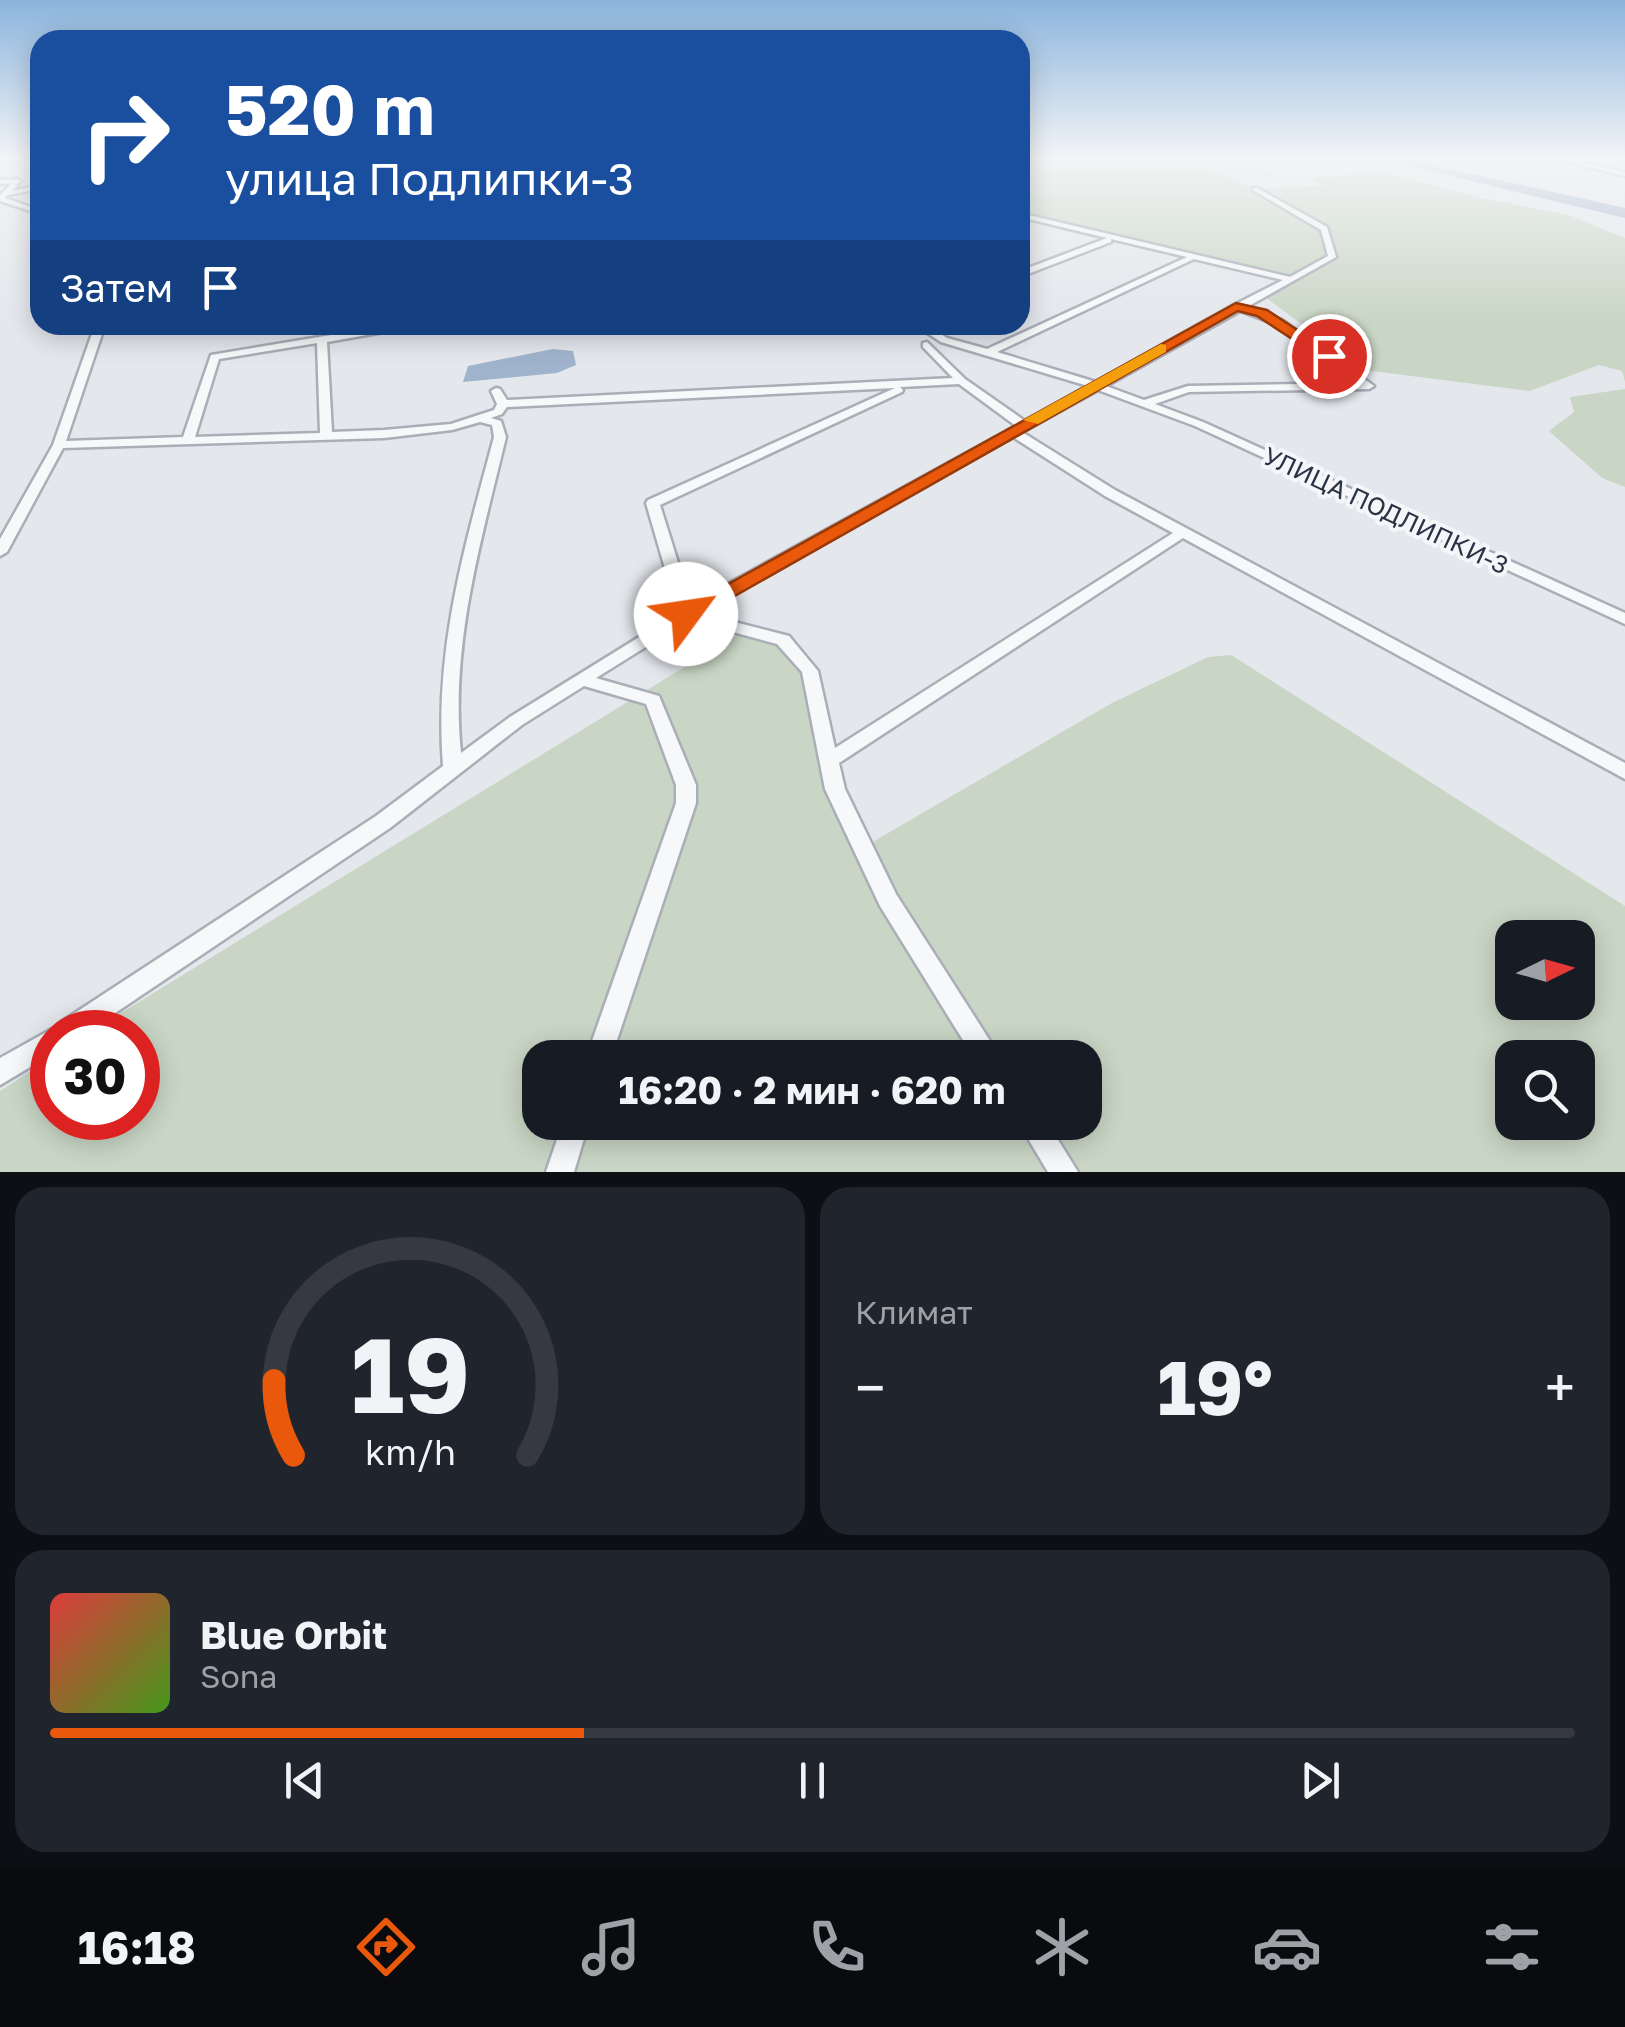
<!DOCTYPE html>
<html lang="ru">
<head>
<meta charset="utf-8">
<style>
	:root { --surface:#171b24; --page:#20242c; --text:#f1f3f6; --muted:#9ea1a6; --line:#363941; --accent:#ea580c }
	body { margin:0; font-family:"Golos Text",sans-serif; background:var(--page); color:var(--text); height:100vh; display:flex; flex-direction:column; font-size:38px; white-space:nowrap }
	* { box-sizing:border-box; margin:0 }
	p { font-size:32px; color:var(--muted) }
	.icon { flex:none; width:55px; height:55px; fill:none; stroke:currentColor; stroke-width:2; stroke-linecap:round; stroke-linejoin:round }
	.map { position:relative; height:1172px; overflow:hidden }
	.sheet { display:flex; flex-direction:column; gap:15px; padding:15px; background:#0d0f14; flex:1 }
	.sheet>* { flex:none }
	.hud { position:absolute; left:30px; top:30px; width:1000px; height:305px; border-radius:30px; box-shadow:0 5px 25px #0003; background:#1a4fa0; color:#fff; overflow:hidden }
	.needle { width:65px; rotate:85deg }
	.fabs { position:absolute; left:1495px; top:920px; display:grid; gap:20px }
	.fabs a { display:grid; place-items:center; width:100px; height:100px; border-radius:20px; background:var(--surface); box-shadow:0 5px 25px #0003; font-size:50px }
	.speed { position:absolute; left:30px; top:1010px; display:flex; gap:20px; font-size:50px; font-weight:700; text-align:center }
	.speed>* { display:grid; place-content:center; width:130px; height:130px; border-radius:50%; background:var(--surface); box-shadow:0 5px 25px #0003; line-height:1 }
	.speed .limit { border:15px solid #d22; background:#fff; color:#111 }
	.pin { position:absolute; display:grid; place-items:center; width:85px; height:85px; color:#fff; margin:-42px; border:5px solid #fff; border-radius:50%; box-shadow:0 2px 10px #0007 }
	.me { position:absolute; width:110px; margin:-55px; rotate:59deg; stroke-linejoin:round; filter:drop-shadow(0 0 8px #0008) }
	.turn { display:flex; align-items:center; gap:35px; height:210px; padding:0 30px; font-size:45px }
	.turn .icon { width:130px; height:130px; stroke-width:2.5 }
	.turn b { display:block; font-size:70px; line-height:85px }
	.then { display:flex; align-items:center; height:95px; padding:0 30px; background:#0003; gap:20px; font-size:38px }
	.big { font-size:75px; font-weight:700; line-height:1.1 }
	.sheet .tile { flex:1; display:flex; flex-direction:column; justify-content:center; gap:15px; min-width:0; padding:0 35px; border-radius:30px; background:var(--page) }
	.sheet .dial { align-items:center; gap:0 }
	.dial svg { height:260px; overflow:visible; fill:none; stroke:var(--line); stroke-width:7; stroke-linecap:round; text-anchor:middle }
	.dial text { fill:var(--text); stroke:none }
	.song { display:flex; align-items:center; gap:30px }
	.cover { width:120px; height:120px; border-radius:15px; background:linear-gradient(135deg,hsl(0 70% 55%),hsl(100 70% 35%)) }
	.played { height:10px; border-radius:5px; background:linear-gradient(90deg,var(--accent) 35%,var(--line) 35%) }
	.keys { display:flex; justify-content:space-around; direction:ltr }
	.heat { display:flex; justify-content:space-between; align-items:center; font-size:55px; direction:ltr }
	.sheet .tiles { flex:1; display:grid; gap:15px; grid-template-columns:1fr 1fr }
	.tile:last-child { grid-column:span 2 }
	.trip { position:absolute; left:522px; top:1040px; width:580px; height:100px; border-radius:30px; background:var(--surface); box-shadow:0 5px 25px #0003; font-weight:700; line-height:100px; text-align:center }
	.menu { display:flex; height:160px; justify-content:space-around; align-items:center; background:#090b0e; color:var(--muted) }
	.menu .icon { width:70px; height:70px }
	.menu .active { color:var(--accent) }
	.menu b { font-size:45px; color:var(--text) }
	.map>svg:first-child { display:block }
</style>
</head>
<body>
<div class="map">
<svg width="1625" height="1172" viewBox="0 0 1625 1172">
	<rect width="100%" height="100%" fill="#e4e7ec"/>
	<polygon fill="#d2d6de" points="1192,158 1238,158 1276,176 1234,177"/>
	<g fill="#c9d6c5" fill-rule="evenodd">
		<polygon points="1020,158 1188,158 1255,189 1323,186 1311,178 1385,172 1477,197 1569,215 1625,238 1625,382 1622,371 1599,365 1530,391 1364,370 1261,294 1287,279 1020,215"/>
		<polygon points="1625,389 1625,487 1602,478 1549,431 1574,412 1570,397"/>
		<path d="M 758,633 L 795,650 L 864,847 L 1110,704 L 1208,657 L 1231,655 L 1625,906 L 1625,1172 L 0,1172 L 0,1091 L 52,1057 L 52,1118 L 138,1118 L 138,1032 L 90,1032 L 735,636 ZM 1512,938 L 1578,938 L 1578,1002 L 1512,1002 ZM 540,1058 L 1085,1058 L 1085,1122 L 540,1122 ZM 1512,1058 L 1578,1058 L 1578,1122 L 1512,1122 Z"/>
	</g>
	<g fill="#9fb4cc">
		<polygon points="1376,158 1400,158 1625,208 1625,218"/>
		<polygon points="553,349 573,351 576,365 557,373 463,382 468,366"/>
	</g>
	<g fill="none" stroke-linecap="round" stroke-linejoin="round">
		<g stroke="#a9aeb7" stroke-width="5">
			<g id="minor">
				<polygon points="1553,158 1565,158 1625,172 1625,176"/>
				<polygon points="18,179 21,181 12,191 40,185 40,189 8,195 5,198 40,210 40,214 0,201 0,195 12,183 0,184 0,180"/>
				<path d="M 1253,188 L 1257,188 L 1327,227 L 1336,257 L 1247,307 L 1282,320 L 1374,386 L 1369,389 L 1189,392 L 1155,404 L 1203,422 L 1625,613 L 1625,624 L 1195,426 L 1098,390 L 1022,432 L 1115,490 L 1625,763 L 1625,779 L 1183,538 L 839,763 L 845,789 L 896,894 L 1001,1058 L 974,1058 L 880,906 L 825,789 L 802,672 L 777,644 L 689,620 L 596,678 L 659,696 L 696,785 L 696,803 L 611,1058 L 586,1058 L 676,803 L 676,785 L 646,704 L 584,686 L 522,725 L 390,828 L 87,1032 L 52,1032 L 52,1054 L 0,1085 L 0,1058 L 52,1029 L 55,1030 L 58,1024 L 376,816 L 443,766 C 434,649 464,549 494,437 L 492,425 L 480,422 L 452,430 L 384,438 L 63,448 L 7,552 L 0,556 L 0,539 L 53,445 L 95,325 L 105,325 L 66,441 L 183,437 L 211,355 L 392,325 L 397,328 L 395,330 L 327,342 L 332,432 L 384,430 L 451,424 L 494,410 L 497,404 L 491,391 L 496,388 L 500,389 L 507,400 L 953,378 L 923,347 L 923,343 L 927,342 L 965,379 L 1025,421 L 1088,386 L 941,342 L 915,325 L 927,325 L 947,338 L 987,349 L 1187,257 L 1111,239 L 1111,242 L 1020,277 L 1020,271 L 1107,238 L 1020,217 L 1020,213 L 1290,277 L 1328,256 L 1321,230 L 1253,190 ZM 1194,259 L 1283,280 L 1234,305 L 1096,382 L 997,352 ZM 1240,311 L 1276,324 L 1358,383 L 1188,386 L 1144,400 L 1106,386 ZM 317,343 L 320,433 L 195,437 L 219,359 ZM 959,384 L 1016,426 L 691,604 L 660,505 L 902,392 L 903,390 L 900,387 ZM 895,388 L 648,500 L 646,503 L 678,613 L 510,717 L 461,753 C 450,645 481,541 506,437 L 501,421 L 491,418 L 502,414 L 507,407 ZM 1013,437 L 1105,496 L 1173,533 L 835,748 L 818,671 L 789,636 L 699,613 Z"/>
				<polygon points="563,1122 589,1122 574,1172 546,1172"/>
				<polygon points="1018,1122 1047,1122 1078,1172 1048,1172"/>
			</g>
		</g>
		<use href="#minor" fill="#f7f8fa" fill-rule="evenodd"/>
	</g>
	<linearGradient id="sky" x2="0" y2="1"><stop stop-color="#8bb4dd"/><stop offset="0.49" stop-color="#f3f4f6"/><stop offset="1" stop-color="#f3f4f6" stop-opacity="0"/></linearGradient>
	<rect width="1625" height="322" fill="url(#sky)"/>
	<polygon fill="#ea580c" stroke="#983908" stroke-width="2.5" points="1236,303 1267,310 1337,356 1324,360 1257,316 1238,311 694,619 686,621 674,614"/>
	<polygon fill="#f59e0b" points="1161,344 1166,345 1166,352 1038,424 1023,420"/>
	<g text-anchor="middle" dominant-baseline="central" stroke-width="8" stroke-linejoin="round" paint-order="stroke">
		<g font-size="25" fill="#2b3445" stroke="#f4f6f9">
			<text transform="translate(1386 510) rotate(25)">УЛИЦА ПОДЛИПКИ-3</text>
		</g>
	</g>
</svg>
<div class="fabs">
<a><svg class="needle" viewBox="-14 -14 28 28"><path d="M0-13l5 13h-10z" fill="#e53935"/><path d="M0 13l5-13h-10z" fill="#9ea1a6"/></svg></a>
<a><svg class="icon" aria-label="search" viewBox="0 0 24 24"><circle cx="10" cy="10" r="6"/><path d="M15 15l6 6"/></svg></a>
</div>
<div class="speed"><div class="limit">30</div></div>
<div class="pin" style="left:1329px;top:356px;background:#d93025"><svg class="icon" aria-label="arrive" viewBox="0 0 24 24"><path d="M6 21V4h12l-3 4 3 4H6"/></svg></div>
<svg class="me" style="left:686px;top:614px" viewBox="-20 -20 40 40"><circle r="19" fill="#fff"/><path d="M0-13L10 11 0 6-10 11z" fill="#ea580c"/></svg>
<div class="trip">16:20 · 2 мин · 620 m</div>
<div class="hud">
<div class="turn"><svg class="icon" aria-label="right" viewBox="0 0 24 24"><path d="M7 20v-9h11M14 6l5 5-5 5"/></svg><div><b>520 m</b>улица Подлипки-3</div></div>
<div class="then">Затем<svg class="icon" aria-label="arrive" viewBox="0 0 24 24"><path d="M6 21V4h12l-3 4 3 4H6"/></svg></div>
</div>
</div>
<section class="sheet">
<div class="tiles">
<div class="tile dial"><svg viewBox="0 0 100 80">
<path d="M14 69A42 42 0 1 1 86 69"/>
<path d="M14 69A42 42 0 0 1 8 46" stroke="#ea580c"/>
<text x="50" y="56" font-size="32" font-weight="700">19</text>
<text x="50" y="72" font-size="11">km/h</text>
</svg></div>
<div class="tile"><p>Климат</p>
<div class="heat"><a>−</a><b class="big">19°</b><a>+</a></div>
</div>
<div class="tile">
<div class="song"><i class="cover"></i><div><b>Blue Orbit</b><p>Sona</p></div></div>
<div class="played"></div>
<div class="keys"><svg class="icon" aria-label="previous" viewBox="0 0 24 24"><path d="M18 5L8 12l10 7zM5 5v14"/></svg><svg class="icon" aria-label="pause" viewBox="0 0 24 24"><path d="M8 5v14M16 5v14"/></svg><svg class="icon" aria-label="next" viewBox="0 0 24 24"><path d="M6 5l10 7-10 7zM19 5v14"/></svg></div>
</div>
</div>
</section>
<nav class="menu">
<b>16:18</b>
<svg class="icon active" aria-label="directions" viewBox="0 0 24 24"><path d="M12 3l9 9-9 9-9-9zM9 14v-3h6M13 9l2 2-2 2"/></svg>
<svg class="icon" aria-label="music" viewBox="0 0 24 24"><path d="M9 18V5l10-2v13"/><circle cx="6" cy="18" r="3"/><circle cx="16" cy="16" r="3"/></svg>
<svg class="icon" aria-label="phone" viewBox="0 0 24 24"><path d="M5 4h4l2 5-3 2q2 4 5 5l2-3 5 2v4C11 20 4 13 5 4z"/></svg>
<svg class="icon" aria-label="climate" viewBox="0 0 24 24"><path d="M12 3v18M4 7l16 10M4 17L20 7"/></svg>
<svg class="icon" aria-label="car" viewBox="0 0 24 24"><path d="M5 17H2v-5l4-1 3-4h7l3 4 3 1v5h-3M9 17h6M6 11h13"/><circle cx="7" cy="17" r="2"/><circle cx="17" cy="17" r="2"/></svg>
<svg class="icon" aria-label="filters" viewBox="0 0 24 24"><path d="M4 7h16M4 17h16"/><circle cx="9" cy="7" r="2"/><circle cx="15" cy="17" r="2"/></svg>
</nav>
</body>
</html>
